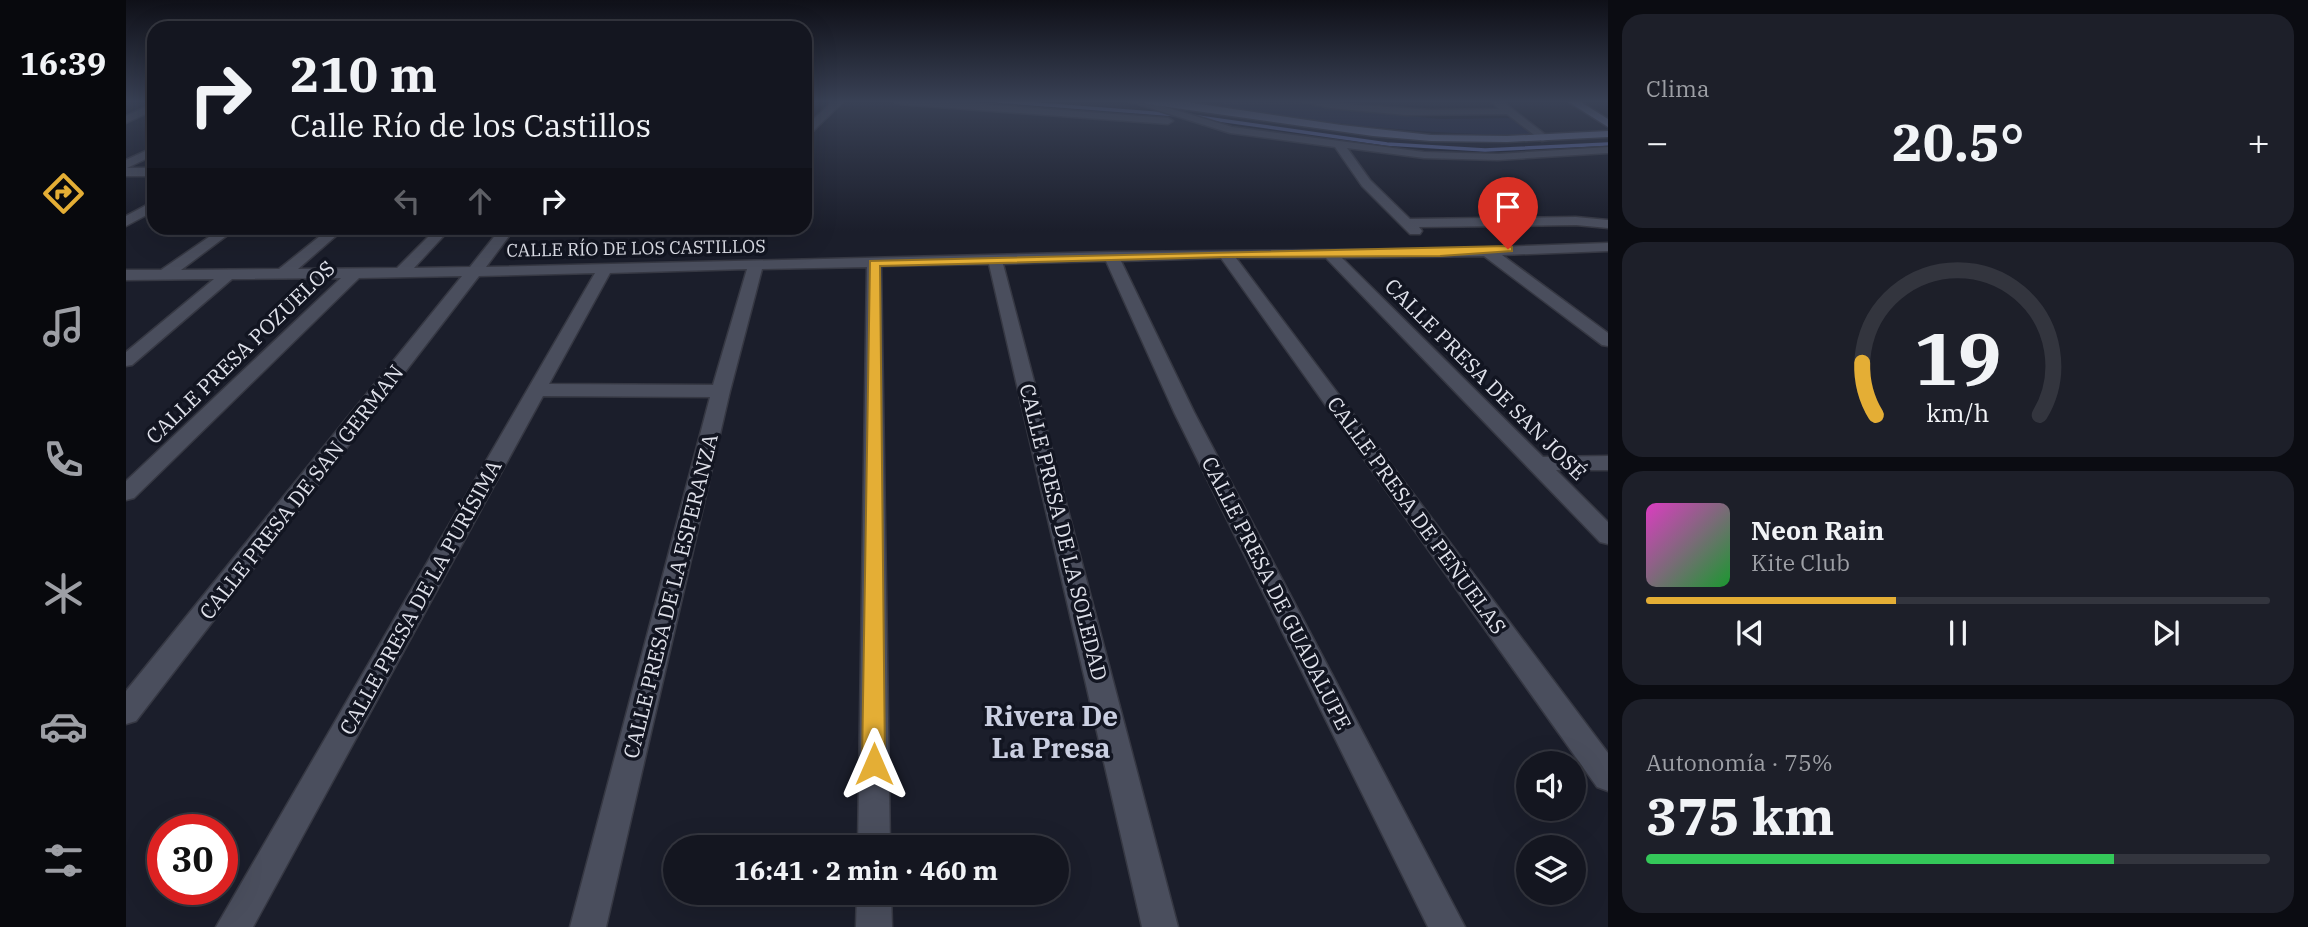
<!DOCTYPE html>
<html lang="es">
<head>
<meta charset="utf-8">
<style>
	:root { --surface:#141620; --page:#1d1f29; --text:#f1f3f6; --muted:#9d9fa5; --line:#33353e; --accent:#e4ae35 }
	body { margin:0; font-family:"IBM Plex Serif",serif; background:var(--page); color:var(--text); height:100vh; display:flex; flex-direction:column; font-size:26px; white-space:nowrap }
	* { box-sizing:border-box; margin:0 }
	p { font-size:23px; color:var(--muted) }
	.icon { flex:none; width:38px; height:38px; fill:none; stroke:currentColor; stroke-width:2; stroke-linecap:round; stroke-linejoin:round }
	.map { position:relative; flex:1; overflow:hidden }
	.side { display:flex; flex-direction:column; gap:14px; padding:14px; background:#0b0c12; width:700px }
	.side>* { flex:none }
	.top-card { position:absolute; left:21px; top:21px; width:665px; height:214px; border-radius:21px; box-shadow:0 7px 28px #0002,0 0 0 2px var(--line); background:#141620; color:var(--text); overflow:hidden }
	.controls { position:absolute; left:1390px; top:751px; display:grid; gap:14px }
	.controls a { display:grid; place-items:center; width:70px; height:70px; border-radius:50%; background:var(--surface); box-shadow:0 7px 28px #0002,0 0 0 2px var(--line); font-size:35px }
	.speed { position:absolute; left:21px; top:814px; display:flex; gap:14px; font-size:35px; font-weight:700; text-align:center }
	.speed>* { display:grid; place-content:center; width:91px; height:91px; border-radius:50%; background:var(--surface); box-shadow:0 7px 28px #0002,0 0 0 2px var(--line); line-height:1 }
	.speed .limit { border:10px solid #d22; background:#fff; color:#111 }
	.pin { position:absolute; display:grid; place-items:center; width:60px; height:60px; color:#fff; margin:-72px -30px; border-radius:50% 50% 50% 0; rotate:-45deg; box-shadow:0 0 7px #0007 }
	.pin .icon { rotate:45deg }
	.me { position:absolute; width:77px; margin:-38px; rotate:0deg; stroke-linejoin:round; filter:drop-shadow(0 0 5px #0008) }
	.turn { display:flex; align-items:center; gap:24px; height:147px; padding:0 28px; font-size:32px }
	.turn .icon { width:91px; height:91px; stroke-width:2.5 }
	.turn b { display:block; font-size:49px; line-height:60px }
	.lanes { display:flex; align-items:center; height:66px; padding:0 28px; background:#0003; justify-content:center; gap:35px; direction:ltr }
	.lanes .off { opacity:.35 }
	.big { font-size:52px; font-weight:800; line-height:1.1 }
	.side .tile { flex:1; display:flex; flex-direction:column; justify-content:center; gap:10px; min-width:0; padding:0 24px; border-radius:21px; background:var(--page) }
	.side .dial { align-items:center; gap:0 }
	.dial svg { height:182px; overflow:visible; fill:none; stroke:var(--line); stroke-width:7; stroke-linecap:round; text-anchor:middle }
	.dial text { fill:var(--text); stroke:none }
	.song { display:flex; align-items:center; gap:21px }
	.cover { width:84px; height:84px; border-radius:10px; background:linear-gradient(135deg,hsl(310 70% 55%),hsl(130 70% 35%)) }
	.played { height:7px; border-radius:4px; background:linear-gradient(90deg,var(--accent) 40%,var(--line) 40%) }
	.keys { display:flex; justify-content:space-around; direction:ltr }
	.heat { display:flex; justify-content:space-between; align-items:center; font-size:38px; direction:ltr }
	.charge { height:10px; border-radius:5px; background:linear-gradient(90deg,#34c759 75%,var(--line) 0) }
	.trip { position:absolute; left:537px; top:835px; width:406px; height:70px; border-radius:35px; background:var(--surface); box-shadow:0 7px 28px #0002,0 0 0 2px var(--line); font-weight:800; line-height:70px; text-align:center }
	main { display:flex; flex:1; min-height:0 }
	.tab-bar { display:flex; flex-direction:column; width:126px; justify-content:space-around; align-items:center; background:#08090d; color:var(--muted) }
	.tab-bar .icon { width:49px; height:49px }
	.tab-bar .on { color:var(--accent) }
	.tab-bar b { font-size:32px; color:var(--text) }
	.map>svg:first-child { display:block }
</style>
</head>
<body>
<main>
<nav class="tab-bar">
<b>16:39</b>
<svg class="icon on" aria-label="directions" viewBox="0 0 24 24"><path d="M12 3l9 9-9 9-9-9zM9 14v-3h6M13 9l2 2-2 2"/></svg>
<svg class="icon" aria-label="music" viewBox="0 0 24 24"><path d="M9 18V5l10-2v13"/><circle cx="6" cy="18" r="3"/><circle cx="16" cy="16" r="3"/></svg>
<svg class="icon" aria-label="phone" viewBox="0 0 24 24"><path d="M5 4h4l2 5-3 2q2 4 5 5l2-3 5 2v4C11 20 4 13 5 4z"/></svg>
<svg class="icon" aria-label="climate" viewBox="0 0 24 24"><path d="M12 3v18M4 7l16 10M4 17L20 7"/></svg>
<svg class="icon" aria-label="car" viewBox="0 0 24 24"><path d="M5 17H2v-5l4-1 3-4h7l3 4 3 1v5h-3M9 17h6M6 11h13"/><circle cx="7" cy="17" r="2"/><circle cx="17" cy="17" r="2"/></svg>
<svg class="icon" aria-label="filters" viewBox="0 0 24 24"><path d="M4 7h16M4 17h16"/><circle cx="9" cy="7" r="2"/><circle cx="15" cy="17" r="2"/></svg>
</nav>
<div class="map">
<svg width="1482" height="927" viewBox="0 0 1482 927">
	<rect width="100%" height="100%" fill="#1b1e2b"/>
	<path fill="#212844" d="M 1095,101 L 1167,101 L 1227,111 L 1315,119 L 1386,118 L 1409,135 C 1303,136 1203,123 1099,108 Z"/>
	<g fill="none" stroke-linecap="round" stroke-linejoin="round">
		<g stroke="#5a679e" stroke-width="3.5">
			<polyline points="872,101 1053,115"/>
			<polyline points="1065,116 1261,144 1359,150 1482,144"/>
		</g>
		<g stroke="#363843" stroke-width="3">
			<g id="street">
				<polygon points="707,101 718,101 685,133 679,134 679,127"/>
				<polygon points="767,101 813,101 1042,118 1047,121 1042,124 772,104"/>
				<polygon points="1002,101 1019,101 1106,127 1298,152 1372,154 1482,147 1482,153 1372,160 1298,158 1221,148 1244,180 1284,219 1450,217 1482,220 1482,228 1450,225 1293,227 1296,231 1294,234 1284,234 1236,186 1209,147 1104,133"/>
				<polygon points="1174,101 1306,110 1373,109 1366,102 1376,101 1425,139 1416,141 1381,114 1280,115 1204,108"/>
				<polygon points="28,103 28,110 0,123 0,116"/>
				<polygon points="28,147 28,155 1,168 28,168 28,176 0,176 0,160"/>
				<polygon points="28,201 28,211 0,226 0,216"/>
				<path d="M 96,228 L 111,228 L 55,270 L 153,269 L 204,228 L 219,228 L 172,269 L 271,268 L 311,228 L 325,228 L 288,268 L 344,267 L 375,228 L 389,228 L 360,267 L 985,252 L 1314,249 L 1482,243 L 1482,251 L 1376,255 L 1482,333 L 1482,346 L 1476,345 L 1358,256 L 1216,258 L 1417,457 L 1482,456 L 1482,470 L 1430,470 L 1482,522 L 1482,544 L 1474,542 L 1200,258 L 1110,258 L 1482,753 L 1482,791 L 1471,787 L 1095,258 L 995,261 L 1068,412 L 1339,927 L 1302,927 L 1048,412 L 980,261 L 877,264 L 1052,927 L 1016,927 L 863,264 L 755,266 L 764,847 L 732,847 L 741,267 L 636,269 L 604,391 L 480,927 L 444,927 L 584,397 L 417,396 L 127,927 L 90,927 L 469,273 L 353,276 L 10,721 L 0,724 L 0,691 L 336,276 L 233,278 L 8,498 L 0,500 L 0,481 L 215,278 L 106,279 L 6,365 L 0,366 L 0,352 L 88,279 L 0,280 L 0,270 L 35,270 ZM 621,269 L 587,385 L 423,384 L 484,273 Z"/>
				<polygon points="731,892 765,892 766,927 730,927"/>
			</g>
		</g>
		<g stroke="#363843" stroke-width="3">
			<g id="secondary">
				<polygon points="1016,101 1054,101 1215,125 1305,135 1381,136 1482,131 1482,137 1381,142 1305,141 1247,136 1021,104"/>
				<polygon points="1441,101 1453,101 1482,119 1482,127"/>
			</g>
		</g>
		<use href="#street" fill="#4a4e5d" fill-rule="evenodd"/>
		<use href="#secondary" fill="#656e8d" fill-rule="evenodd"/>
	</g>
	<linearGradient id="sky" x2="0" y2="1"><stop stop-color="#0f1018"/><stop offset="0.44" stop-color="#394155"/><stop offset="1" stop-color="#394155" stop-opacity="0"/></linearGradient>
	<rect width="1482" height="231" fill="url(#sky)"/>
	<polygon fill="#e4ae35" stroke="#947122" stroke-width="2" points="1382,246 1386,247 1386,251 1314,256 1099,257 754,266 759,764 756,772 748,775 740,772 736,764 744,261"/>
	<g text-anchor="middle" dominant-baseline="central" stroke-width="7" stroke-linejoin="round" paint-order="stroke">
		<g font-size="18" fill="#e0e2eb" stroke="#121521">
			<text transform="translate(510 248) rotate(-1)">CALLE RÍO DE LOS CASTILLOS</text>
		</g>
		<g font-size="21" fill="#e0e2eb" stroke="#121521">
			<text transform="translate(114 352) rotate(-44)">CALLE PRESA POZUELOS</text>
			<text transform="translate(1360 379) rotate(45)">CALLE PRESA DE SAN JOSÉ</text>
			<text transform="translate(175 492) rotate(-52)">CALLE PRESA DE SAN GERMAN</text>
			<text transform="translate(1291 515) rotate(54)">CALLE PRESA DE PEÑUELAS</text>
			<text transform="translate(938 532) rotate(76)">CALLE PRESA DE LA SOLEDAD</text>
			<text transform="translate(1151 593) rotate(63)">CALLE PRESA DE GUADALUPE</text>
			<text transform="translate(544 596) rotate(-76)">CALLE PRESA DE LA ESPERANZA</text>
			<text transform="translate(294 597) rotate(-61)">CALLE PRESA DE LA PURÍSIMA</text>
		</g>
		<g font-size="28" font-weight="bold" fill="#cacfe1" stroke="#121521">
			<text x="925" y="715">Rivera De<tspan x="925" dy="32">La Presa</tspan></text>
		</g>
	</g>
</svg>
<div class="controls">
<a><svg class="icon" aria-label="sound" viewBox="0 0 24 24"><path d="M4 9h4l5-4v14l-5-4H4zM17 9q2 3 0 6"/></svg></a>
<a><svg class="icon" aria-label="layers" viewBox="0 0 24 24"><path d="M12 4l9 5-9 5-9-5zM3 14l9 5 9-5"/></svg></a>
</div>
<div class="speed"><div class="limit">30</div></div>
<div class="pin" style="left:1382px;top:249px;background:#d93025"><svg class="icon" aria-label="arrive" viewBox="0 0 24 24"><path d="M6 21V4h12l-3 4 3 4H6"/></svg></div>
<svg class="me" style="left:748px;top:764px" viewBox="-20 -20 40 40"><path d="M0-17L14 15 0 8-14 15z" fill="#e4ae35" stroke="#fff" stroke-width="4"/></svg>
<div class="trip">16:41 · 2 min · 460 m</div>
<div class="top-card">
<div class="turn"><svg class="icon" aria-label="right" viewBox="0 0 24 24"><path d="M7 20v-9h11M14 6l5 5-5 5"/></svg><div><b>210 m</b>Calle Río de los Castillos</div></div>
<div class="lanes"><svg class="icon off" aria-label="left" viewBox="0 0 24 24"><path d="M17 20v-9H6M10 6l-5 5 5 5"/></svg><svg class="icon off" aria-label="ahead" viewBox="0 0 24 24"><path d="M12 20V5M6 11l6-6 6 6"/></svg><svg class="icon" aria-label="right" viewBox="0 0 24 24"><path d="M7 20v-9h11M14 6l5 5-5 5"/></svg></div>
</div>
</div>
<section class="side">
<div class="tile"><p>Clima</p>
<div class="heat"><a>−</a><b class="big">20.5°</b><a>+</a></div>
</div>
<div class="tile dial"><svg viewBox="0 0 100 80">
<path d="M14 69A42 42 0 1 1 86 69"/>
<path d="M14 69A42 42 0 0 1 8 46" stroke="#e4ae35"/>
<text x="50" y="56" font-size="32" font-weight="700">19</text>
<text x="50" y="72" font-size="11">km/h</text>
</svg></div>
<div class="tile">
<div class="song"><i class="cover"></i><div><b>Neon Rain</b><p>Kite Club</p></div></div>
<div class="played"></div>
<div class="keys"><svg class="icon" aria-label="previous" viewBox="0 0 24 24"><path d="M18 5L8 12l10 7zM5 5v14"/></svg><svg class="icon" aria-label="pause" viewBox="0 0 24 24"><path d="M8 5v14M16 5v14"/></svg><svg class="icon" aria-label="next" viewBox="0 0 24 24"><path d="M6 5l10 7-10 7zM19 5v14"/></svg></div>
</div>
<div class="tile"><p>Autonomía · 75%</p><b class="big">375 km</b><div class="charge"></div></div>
</section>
</main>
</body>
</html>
